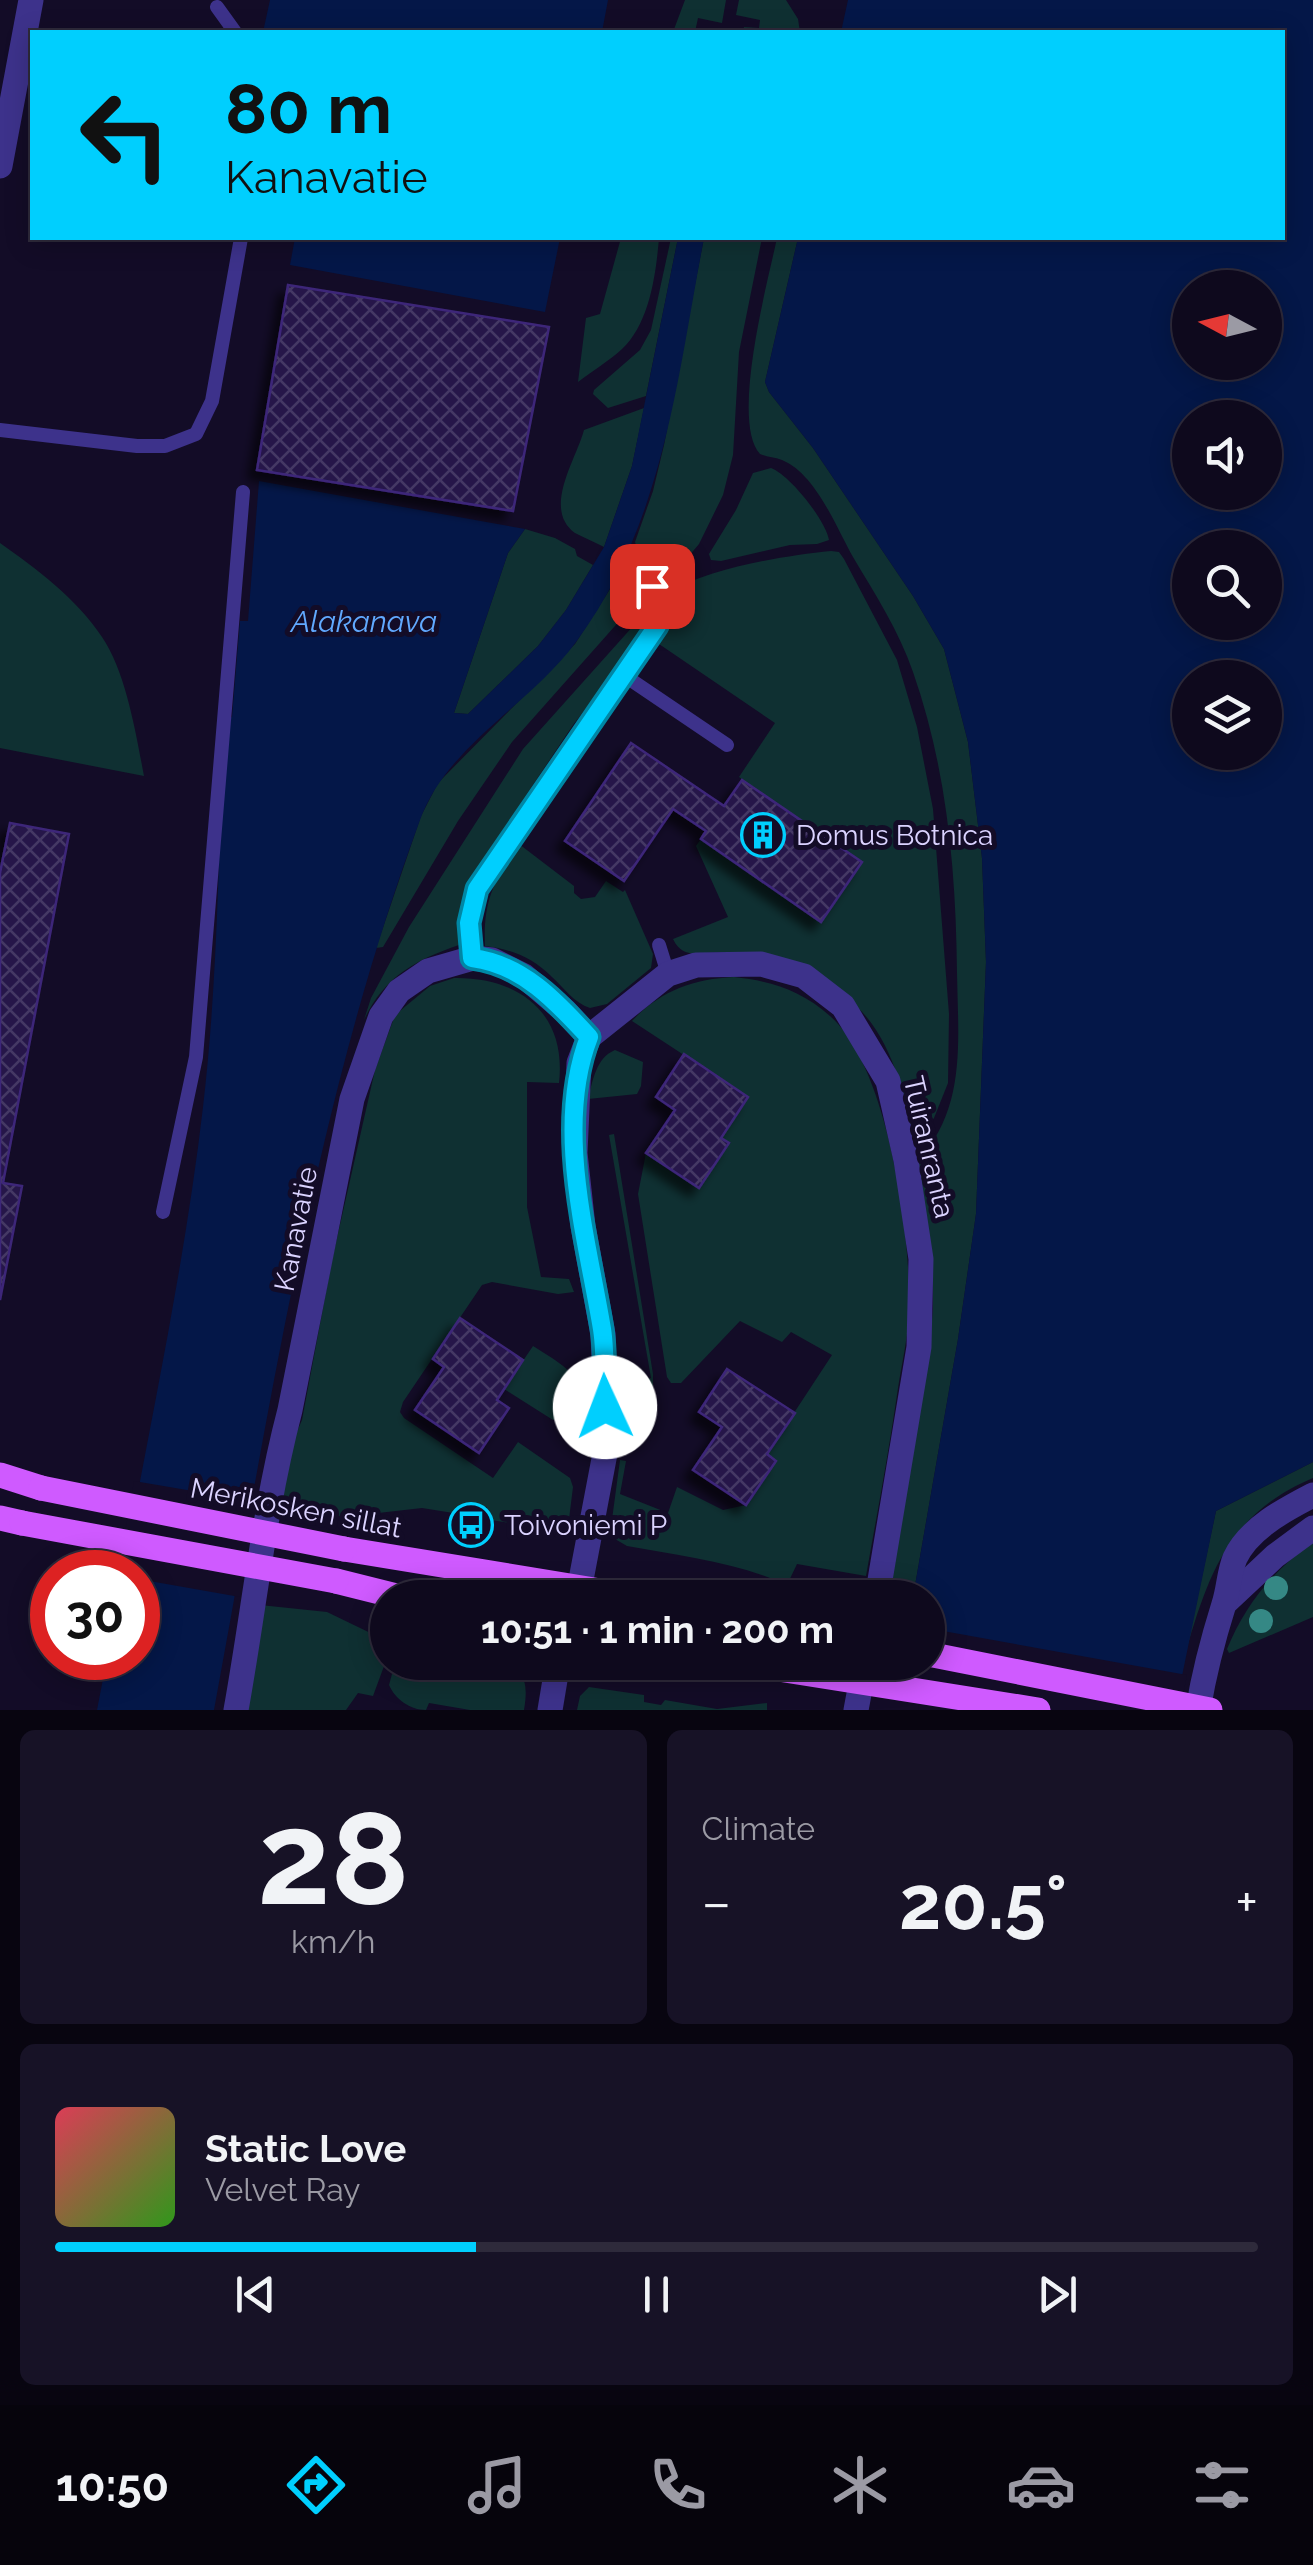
<!DOCTYPE html>
<html lang="en">
<head>
<meta charset="utf-8">
<style>
	:root { --surface:#0e091d; --page:#171226; --text:#f1f3f6; --muted:#9b9aa4; --line:#2e2a3b; --accent:#00cffe }
	body { margin:0; font-family:Raleway,sans-serif; background:var(--page); color:var(--text); height:100vh; display:flex; flex-direction:column; font-size:38px; white-space:nowrap }
	* { box-sizing:border-box; margin:0 }
	p { font-size:32px; color:var(--muted) }
	.icon { flex:none; width:55px; height:55px; fill:none; stroke:currentColor; stroke-width:2; stroke-linecap:round; stroke-linejoin:round }
	.map { position:relative; height:1710px; overflow:hidden }
	.panel { display:flex; flex-direction:column; gap:20px; padding:20px; background:#080510; flex:1 }
	.panel>* { flex:none }
	.guide { position:absolute; left:30px; top:30px; width:1255px; height:210px; border-radius:0px; box-shadow:0 5px 25px #0003,0 0 0 2px var(--line); background:#00cffe; color:#111; overflow:hidden }
	.needle { width:65px; rotate:277deg }
	.tools { position:absolute; left:1172px; top:270px; display:grid; gap:20px }
	.tools a { display:grid; place-items:center; width:110px; height:110px; border-radius:50%; background:var(--surface); box-shadow:0 5px 25px #0003,0 0 0 2px var(--line); font-size:50px }
	.speed { position:absolute; left:30px; top:1550px; display:flex; gap:20px; font-size:50px; font-weight:700; text-align:center }
	.speed>* { display:grid; place-content:center; width:130px; height:130px; border-radius:50%; background:var(--surface); box-shadow:0 5px 25px #0003,0 0 0 2px var(--line); line-height:1 }
	.speed .limit { border:15px solid #d22; background:#fff; color:#111 }
	.pin { position:absolute; display:grid; place-items:center; width:85px; height:85px; color:#fff; margin:-42px; border-radius:20px; box-shadow:0 5px 15px #0006 }
	.me { position:absolute; width:110px; margin:-55px; rotate:358deg; stroke-linejoin:round; filter:drop-shadow(0 0 8px #0008) }
	.turn { display:flex; align-items:center; gap:35px; height:210px; padding:0 30px; font-size:45px }
	.turn .icon { width:130px; height:130px; stroke-width:2.5 }
	.turn b { display:block; font-size:70px; line-height:85px }
	.big { font-size:75px; font-weight:700; line-height:1.1 }
	.panel .card { flex:1; display:flex; flex-direction:column; justify-content:center; gap:15px; min-width:0; padding:0 35px; border-radius:15px; background:var(--page) }
	.panel .dial { align-items:center; gap:0 }
	.dial b { font-size:130px; line-height:1 }
	.song { display:flex; align-items:center; gap:30px }
	.cover { width:120px; height:120px; border-radius:15px; background:linear-gradient(135deg,hsl(350 70% 55%),hsl(110 70% 35%)) }
	.played { height:10px; border-radius:5px; background:linear-gradient(90deg,var(--accent) 35%,var(--line) 35%) }
	.keys { display:flex; justify-content:space-around; direction:ltr }
	.heat { display:flex; justify-content:space-between; align-items:center; font-size:55px; direction:ltr }
	.panel .tiles { flex:1; display:grid; gap:20px; grid-template-columns:1fr 1fr }
	.card:last-child { grid-column:span 2 }
	.trip { position:absolute; left:370px; top:1580px; width:575px; height:100px; border-radius:50px; background:var(--surface); box-shadow:0 5px 25px #0003,0 0 0 2px var(--line); font-weight:700; line-height:100px; text-align:center }
	.menu { display:flex; height:160px; justify-content:space-around; align-items:center; background:#06040c; color:var(--muted) }
	.menu .icon { width:70px; height:70px }
	.menu .current { color:var(--accent) }
	.menu b { font-size:45px; color:var(--text) }
	.map>svg:first-child { display:block }
</style>
</head>
<body>
<div class="map">
<svg width="1313" height="1710" viewBox="0 0 1313 1710">
	<defs>
		<pattern id="building-cross-hatch" width="8" height="8" patternUnits="userSpaceOnUse" patternTransform="scale(2.5)"><rect width="8" height="8" fill="#25164a"/><path d="M0 0l8 8M0 8l8-8" fill="none" stroke="#443765"/></pattern>
		<filter id="shadow"><feDropShadow dx="-9" dy="9" stdDeviation="5" flood-color="#0009"/></filter>
	</defs>
	<rect width="100%" height="100%" fill="#130c27"/>
	<g fill="#0f3032">
		<polygon points="685,0 726,0 722,23 698,18 695,32 673,32"/>
		<polygon points="739,0 786,0 798,19 800,32 743,32 744,27 759,28 760,20 736,15"/>
		<path d="M 621,238 L 659,238 C 656,273 650,323 622,349 C 609,361 592,371 578,382 L 586,318 L 600,314 Z"/>
		<polygon points="671,238 678,238 646,396 608,408 593,394 594,390 640,350 651,330"/>
		<polygon points="704,238 762,238 739,352 733,455 723,495 699,544 677,570 667,576 658,576 650,575 644,569 635,542 653,491 664,445"/>
		<path d="M 777,238 L 798,238 L 765,382 L 769,392 L 813,448 L 913,596 L 944,649 L 968,742 L 982,858 L 986,962 L 976,1214 L 958,1339 L 913,1597 L 886,1597 L 929,1358 L 933,1308 L 933,1262 L 917,1161 C 967,1109 958,1040 957,973 C 956,871 947,769 913,672 C 899,631 875,594 853,557 C 836,527 816,474 782,460 C 774,457 767,457 760,454 C 730,421 768,281 777,238 Z"/>
		<path d="M 644,408 L 632,466 L 604,547 C 595,542 584,538 575,533 C 542,509 576,460 584,430 Z"/>
		<path d="M 771,468 C 790,475 826,521 829,540 L 817,544 L 790,545 L 721,561 L 711,560 L 709,554 L 736,510 L 753,473 Z"/>
		<polygon points="525,529 555,538 575,549 577,556 593,565 566,610 538,646 468,714 454,713 508,553"/>
		<path d="M 0,543 C 37,569 76,598 102,637 C 126,672 136,734 144,776 L 0,748 Z"/>
		<path d="M 831,551 L 839,552 L 844,559 L 897,660 L 917,727 L 933,809 L 949,1014 L 948,1083 L 934,1118 L 914,1143 C 906,1099 892,1039 857,1007 C 847,998 746,959 728,954 C 707,948 685,964 673,939 L 728,917 L 696,846 L 701,839 L 821,921 L 862,862 L 739,777 L 775,723 L 659,644 L 640,639 L 573,725 L 484,858 L 467,887 L 458,925 L 459,945 C 415,960 384,977 364,1020 L 371,998 L 409,927 L 523,749 L 643,615 C 651,608 658,598 667,593 C 710,568 782,556 831,551 Z"/>
		<polygon points="638,585 641,589 638,600 512,742 458,821 383,947 376,948 421,816 438,783 575,644 612,586"/>
		<path d="M 519,844 L 574,886 L 574,893 L 581,899 L 595,897 L 606,881 L 623,892 L 625,890 L 653,954 L 651,968 L 607,1004 L 590,1008 C 574,1003 564,988 552,977 C 533,958 511,949 485,946 C 483,900 494,881 519,844 Z"/>
		<path d="M 734,977 C 771,981 801,990 830,1016 C 888,1066 912,1238 909,1312 C 908,1337 902,1363 898,1388 C 889,1451 877,1514 866,1576 L 797,1564 L 787,1585 C 736,1562 681,1556 627,1546 L 615,1539 L 611,1527 L 620,1460 L 626,1461 L 620,1494 L 668,1513 L 677,1487 L 723,1510 L 746,1505 L 776,1461 L 767,1454 L 832,1355 L 791,1332 L 782,1342 L 740,1321 L 681,1383 L 671,1383 L 667,1377 L 638,1194 L 646,1153 L 699,1188 L 728,1144 L 721,1138 L 748,1097 L 632,1021 C 660,991 693,979 734,977 Z"/>
		<path d="M 454,978 C 519,977 567,1013 559,1083 L 527,1082 L 527,1207 L 541,1277 L 569,1279 L 574,1292 L 558,1294 L 492,1282 L 482,1285 L 403,1402 L 400,1412 L 404,1418 L 493,1478 L 518,1442 L 570,1478 L 573,1487 L 569,1519 L 559,1531 L 485,1519 L 487,1507 L 469,1505 L 466,1515 L 422,1508 L 343,1517 L 277,1501 L 283,1464 L 302,1420 L 332,1260 L 375,1070 L 395,1015 L 430,986 Z"/>
		<path d="M 615,1050 L 643,1062 L 641,1086 L 637,1094 L 588,1099 C 593,1080 596,1058 615,1050 Z"/>
		<polygon points="614,1134 653,1374 653,1386 633,1388 634,1425 628,1427 622,1417 623,1384 651,1378 609,1135"/>
		<path d="M 533,1346 C 558,1362 597,1381 572,1415 L 553,1420 L 504,1389 Z"/>
		<path d="M 1313,1462 L 1313,1478 C 1230,1513 1209,1572 1186,1651 L 1216,1511 Z"/>
		<path d="M 1313,1542 L 1313,1617 L 1229,1653 L 1227,1649 C 1246,1603 1273,1571 1313,1542 Z"/>
		<polygon points="260,1605 327,1612 387,1641 387,1658 373,1696 358,1693 346,1710 247,1710"/>
		<path d="M 473,1663 C 512,1669 532,1663 524,1710 L 470,1710 L 429,1703 L 426,1710 C 410,1710 395,1699 389,1685 L 395,1663 Z"/>
		<polygon points="589,1687 644,1695 644,1702 661,1705 665,1700 717,1709 767,1703 767,1710 577,1710 580,1696"/>
	</g>
	<g fill="#041748" fill-rule="evenodd">
		<polygon points="270,0 608,0 602,32 263,32"/>
		<path d="M 848,0 L 1313,0 L 1313,1462 L 1216,1511 L 1175,1710 L 923,1710 L 939,1621 L 928,1618 L 928,1598 L 913,1597 L 958,1339 L 976,1214 L 986,962 L 982,858 L 968,742 L 944,649 L 913,596 L 813,448 L 769,392 L 765,382 L 798,238 L 1282,238 L 1282,32 L 841,32 ZM 1190,288 L 1265,288 L 1265,362 L 1190,362 ZM 1190,418 L 1265,418 L 1265,492 L 1190,492 ZM 1190,548 L 1265,548 L 1265,622 L 1190,622 ZM 1190,678 L 1265,678 L 1265,752 L 1190,752 Z"/>
		<polygon points="295,238 560,238 545,312 290,265"/>
		<path d="M 678,238 L 704,238 C 677,379 664,523 576,642 C 530,705 447,745 420,820 C 314,1106 269,1412 214,1710 L 97,1710 L 107,1658 L 138,1658 L 138,1572 L 123,1572 C 151,1418 185,1263 203,1107 C 218,979 219,849 223,720 L 232,717 L 240,621 L 248,621 L 259,481 L 525,529 L 508,553 L 454,713 L 468,714 L 538,646 L 566,610 L 604,547 L 632,466 Z"/>
	</g>
	<g fill="#130c27">
		<polygon points="134,1481 257,1502 240,1597 138,1579 138,1572 118,1572"/>
		<polygon points="932,1629 1187,1675 1180,1710 918,1710"/>
	</g>
	<g fill="url(#building-cross-hatch)" stroke="#3d2679" stroke-width="2.5" filter="url(#shadow)">
		<polygon points="288,285 549,327 513,511 257,470"/>
		<polygon points="631,743 724,806 742,780 862,862 821,922 701,839 706,831 673,809 624,881 565,841"/>
		<polygon points="10,823 69,834 3,1183 22,1186 0,1300 0,873"/>
		<polygon points="684,1054 748,1097 721,1138 729,1143 699,1188 646,1153 675,1110 656,1097"/>
		<polygon points="460,1318 523,1360 497,1400 509,1408 479,1453 415,1410 444,1367 433,1359"/>
		<polygon points="727,1369 795,1413 767,1454 776,1461 746,1505 693,1470 722,1427 699,1412"/>
	</g>
	<g fill="none" stroke-linecap="round" stroke-linejoin="round">
		<g stroke="#3d328b" stroke-width="14">
			<polyline points="217,7 235,32"/>
			<polyline points="0,430 137,446 165,446 196,434 212,401 241,238"/>
			<polyline points="624,572 652,586 657,626 625,676"/>
			<polyline points="659,945 668,974"/>
			<polyline points="473,958 469,923 477,889 625,676 727,745"/>
			<polyline points="163,1212 196,1057 243,492"/>
		</g>
		<g stroke="#3d328b" stroke-width="25">
			<polyline points="0,166 31,0"/>
			<polyline points="580,1585 607,1443 603,1334 583,1226 575,1153 579,1063 589,1037 668,974 696,965 761,964 804,976 843,1006 888,1081 906,1160 921,1259 919,1347 877,1598"/>
			<polyline points="1225,1603 1275,1556 1313,1528"/>
			<path d="M 236,1710 C 254,1610 264,1509 290,1410 L 352,1099 L 381,1016 L 399,991 L 428,971 L 473,958 L 492,960 L 524,976 L 565,1011 L 589,1037"/>
			<polyline points="550,1710 558,1662"/>
			<polyline points="856,1710 865,1662"/>
			<path d="M 1198,1710 C 1204,1673 1213,1639 1224,1604 C 1229,1589 1229,1572 1235,1558 C 1249,1528 1286,1509 1313,1495"/>
		</g>
		<g stroke="#cf5aff" stroke-width="25">
			<polyline points="0,1475 41,1488"/>
			<polyline points="0,1518 22,1523"/>
			<polyline points="344,1549 643,1598"/>
			<polyline points="336,1581 404,1598"/>
		</g>
		<g stroke="#cf5aff" stroke-width="25">
			<polyline points="41,1488 344,1549"/>
			<polyline points="22,1523 336,1581"/>
			<polyline points="928,1654 1210,1710"/>
			<polyline points="735,1662 1038,1710"/>
		</g>
	</g>
	<g fill="#358885">
		<circle cx="1276" cy="1588" r="12"/>
		<circle cx="1261" cy="1621" r="12"/>
	</g>
	<g fill="none" stroke-linecap="round" stroke-linejoin="round">
		<g stroke="#0087a5" stroke-width="25">
			<path id="route" d="M 605,1407 C 604,1381 606,1354 602,1329 C 587,1238 554,1127 589,1037 C 556,1001 522,964 472,958 L 469,923 L 477,889 L 657,626 L 652,586"/>
		</g>
		<use href="#route" stroke="#00cffe" stroke-width="18"/>
	</g>
	<defs>
		<g id="building-ring" transform="scale(2.25)"><circle r="9.5" fill="#130c27" stroke="#00cffe" stroke-width="1.5"/><path d="M-4-6H4V6H1V3H-1V6H-4ZM-2.5-4.3h1.7v1.8h-1.7ZM.8-4.3h1.7v1.8H.8ZM-2.5-1h1.7V.8h-1.7ZM.8-1h1.7V.8H.8Z" fill="#00cffe"/></g>
		<g id="bus-ring" transform="scale(2.25)"><circle r="9.5" fill="#130c27" stroke="#00cffe" stroke-width="1.5"/><path d="M-5-6H5V4H4V6H2V4H-2V6H-4V4H-5ZM-3.5-4V0h7V-4ZM-3.5 1.2v1.5H-2V1.2ZM2 1.2v1.5H3.5V1.2Z" fill="#00cffe"/></g>
	</defs>
	<g fill-rule="evenodd">
		<use href="#building-ring" x="763" y="835"/>
		<use href="#bus-ring" x="471" y="1525"/>
	</g>
	<g text-anchor="middle" dominant-baseline="central" stroke-width="10" stroke-linejoin="round" paint-order="stroke">
		<g font-size="28" fill="#dbd3ff" stroke="#130c27" text-anchor="start">
			<text x="796" y="835">Domus Botnica</text>
			<text x="504" y="1525">Toivoniemi P</text>
		</g>
		<g font-size="28" fill="#dbd3ff" stroke="#130c27">
			<text transform="translate(929 1147) rotate(77)">Tuiranranta</text>
			<text transform="translate(296 1229) rotate(-79)">Kanavatie</text>
			<text transform="translate(296 1508) rotate(11)">Merikosken sillat</text>
		</g>
		<g font-size="30" font-style="italic" fill="#61a9ff" stroke="#130c27">
			<text x="364" y="621">Alakanava</text>
		</g>
	</g>
</svg>
<div class="tools">
<a><svg class="needle" viewBox="-14 -14 28 28"><path d="M0-13l5 13h-10z" fill="#e53935"/><path d="M0 13l5-13h-10z" fill="#9b9aa4"/></svg></a>
<a><svg class="icon" aria-label="sound" viewBox="0 0 24 24"><path d="M4 9h4l5-4v14l-5-4H4zM17 9q2 3 0 6"/></svg></a>
<a><svg class="icon" aria-label="search" viewBox="0 0 24 24"><circle cx="10" cy="10" r="6"/><path d="M15 15l6 6"/></svg></a>
<a><svg class="icon" aria-label="layers" viewBox="0 0 24 24"><path d="M12 4l9 5-9 5-9-5zM3 14l9 5 9-5"/></svg></a>
</div>
<div class="speed"><div class="limit">30</div></div>
<div class="pin" style="left:652px;top:586px;background:#d93025"><svg class="icon" aria-label="arrive" viewBox="0 0 24 24"><path d="M6 21V4h12l-3 4 3 4H6"/></svg></div>
<svg class="me" style="left:605px;top:1407px" viewBox="-20 -20 40 40"><circle r="19" fill="#fff"/><path d="M0-13L10 11 0 6-10 11z" fill="#00cffe"/></svg>
<div class="trip">10:51 · 1 min · 200 m</div>
<div class="guide">
<div class="turn"><svg class="icon" aria-label="left" viewBox="0 0 24 24"><path d="M17 20v-9H6M10 6l-5 5 5 5"/></svg><div><b>80 m</b>Kanavatie</div></div>
</div>
</div>
<section class="panel">
<div class="tiles">
<div class="card dial"><b>28</b><p>km/h</p></div>
<div class="card"><p>Climate</p>
<div class="heat"><a>−</a><b class="big">20.5°</b><a>+</a></div>
</div>
<div class="card">
<div class="song"><i class="cover"></i><div><b>Static Love</b><p>Velvet Ray</p></div></div>
<div class="played"></div>
<div class="keys"><svg class="icon" aria-label="previous" viewBox="0 0 24 24"><path d="M18 5L8 12l10 7zM5 5v14"/></svg><svg class="icon" aria-label="pause" viewBox="0 0 24 24"><path d="M8 5v14M16 5v14"/></svg><svg class="icon" aria-label="next" viewBox="0 0 24 24"><path d="M6 5l10 7-10 7zM19 5v14"/></svg></div>
</div>
</div>
</section>
<nav class="menu">
<b>10:50</b>
<svg class="icon current" aria-label="directions" viewBox="0 0 24 24"><path d="M12 3l9 9-9 9-9-9zM9 14v-3h6M13 9l2 2-2 2"/></svg>
<svg class="icon" aria-label="music" viewBox="0 0 24 24"><path d="M9 18V5l10-2v13"/><circle cx="6" cy="18" r="3"/><circle cx="16" cy="16" r="3"/></svg>
<svg class="icon" aria-label="phone" viewBox="0 0 24 24"><path d="M5 4h4l2 5-3 2q2 4 5 5l2-3 5 2v4C11 20 4 13 5 4z"/></svg>
<svg class="icon" aria-label="climate" viewBox="0 0 24 24"><path d="M12 3v18M4 7l16 10M4 17L20 7"/></svg>
<svg class="icon" aria-label="car" viewBox="0 0 24 24"><path d="M5 17H2v-5l4-1 3-4h7l3 4 3 1v5h-3M9 17h6M6 11h13"/><circle cx="7" cy="17" r="2"/><circle cx="17" cy="17" r="2"/></svg>
<svg class="icon" aria-label="filters" viewBox="0 0 24 24"><path d="M4 7h16M4 17h16"/><circle cx="9" cy="7" r="2"/><circle cx="15" cy="17" r="2"/></svg>
</nav>
</body>
</html>
